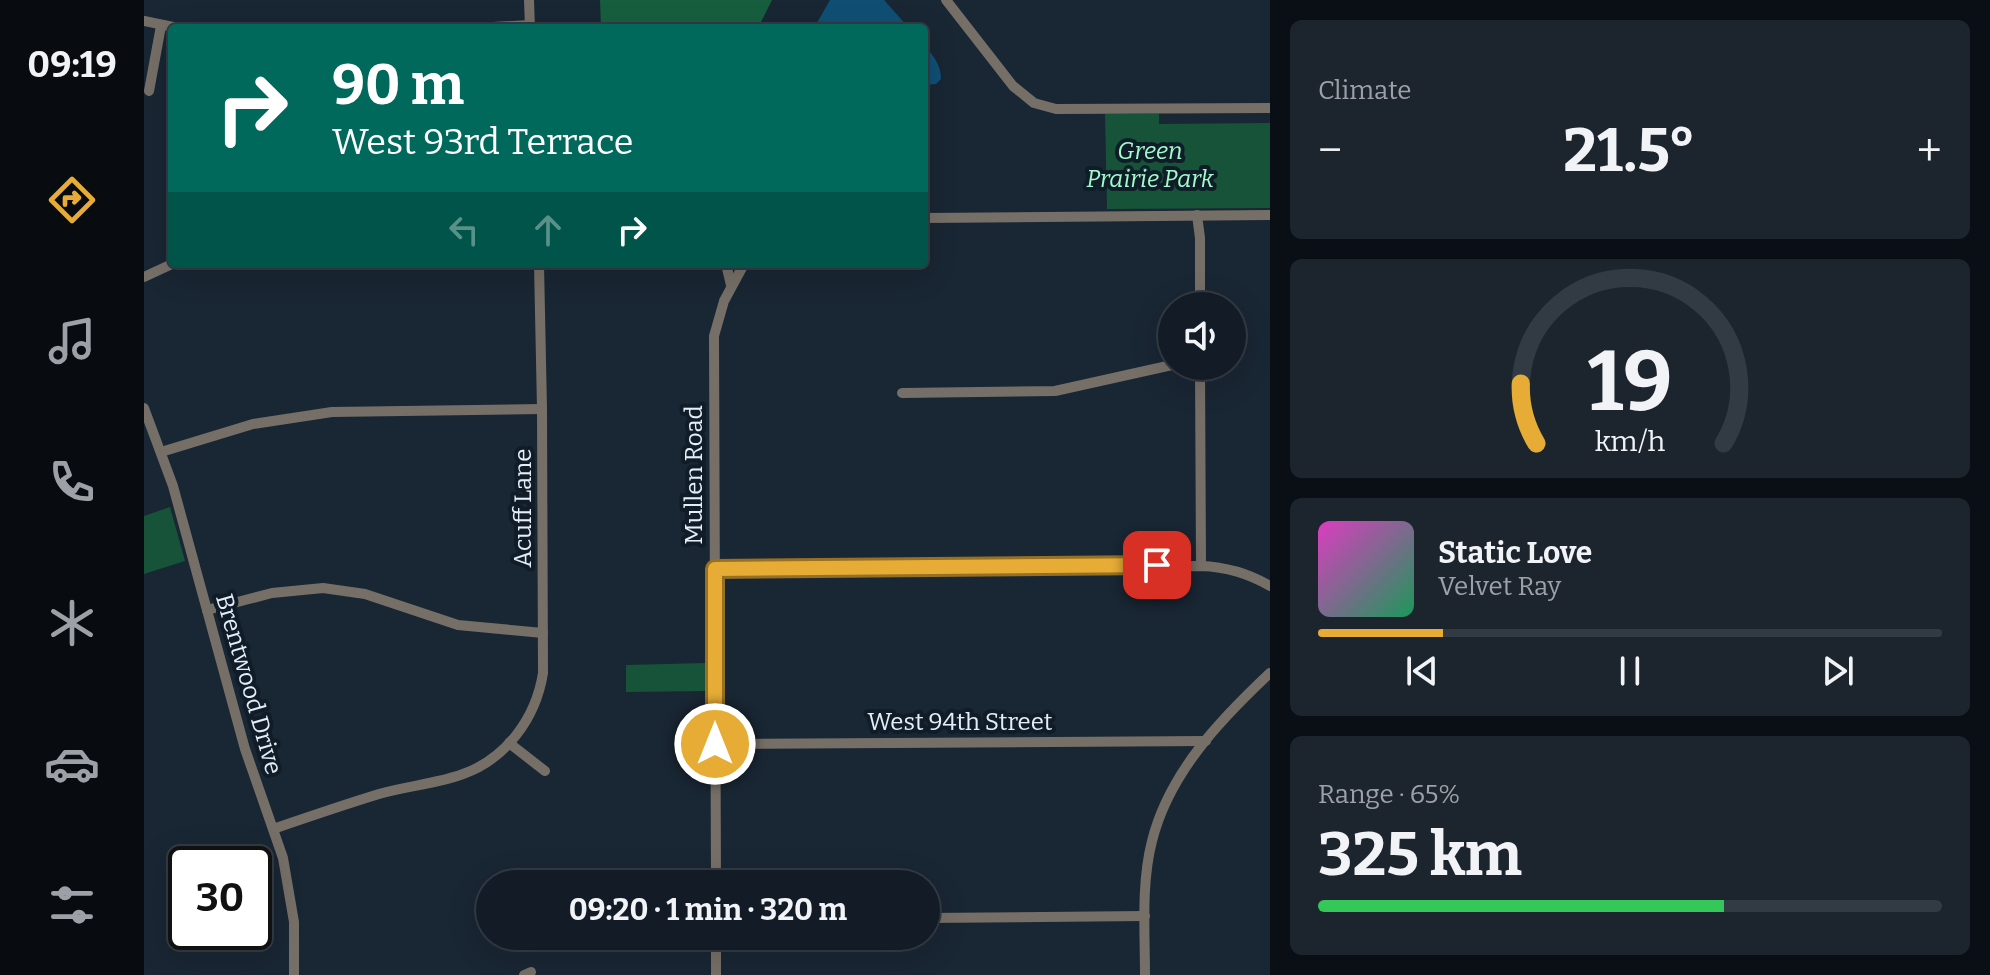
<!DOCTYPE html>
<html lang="en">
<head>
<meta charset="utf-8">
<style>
	:root { --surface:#131c26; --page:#1c252e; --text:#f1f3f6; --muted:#9da1a7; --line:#323a43; --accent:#e6ac36 }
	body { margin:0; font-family:Bitter,serif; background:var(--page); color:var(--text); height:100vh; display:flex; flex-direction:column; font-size:30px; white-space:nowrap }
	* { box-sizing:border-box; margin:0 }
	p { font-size:26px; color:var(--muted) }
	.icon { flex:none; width:44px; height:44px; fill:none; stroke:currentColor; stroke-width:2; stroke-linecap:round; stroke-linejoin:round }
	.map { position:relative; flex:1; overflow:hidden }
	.sheet { display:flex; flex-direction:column; gap:20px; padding:20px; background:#0a0f15; width:720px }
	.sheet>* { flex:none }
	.banner { position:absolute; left:24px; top:24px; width:760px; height:244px; border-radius:8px; box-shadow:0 8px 32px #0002,0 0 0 2px var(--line); background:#00695c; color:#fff; overflow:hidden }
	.tools { position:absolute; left:1014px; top:292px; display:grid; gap:16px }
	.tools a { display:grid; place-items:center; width:88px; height:88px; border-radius:50%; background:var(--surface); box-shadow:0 8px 32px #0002,0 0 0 2px var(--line); font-size:40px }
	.speed { position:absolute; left:24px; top:846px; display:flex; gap:16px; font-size:40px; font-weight:700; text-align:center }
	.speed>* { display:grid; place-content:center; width:104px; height:104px; border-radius:50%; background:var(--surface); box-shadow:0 8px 32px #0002,0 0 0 2px var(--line); line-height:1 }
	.speed .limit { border:4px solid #111; border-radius:12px; background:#fff; color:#111 }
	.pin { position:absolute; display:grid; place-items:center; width:68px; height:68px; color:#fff; margin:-34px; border-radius:16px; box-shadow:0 4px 12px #0006 }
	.me { position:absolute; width:88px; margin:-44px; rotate:0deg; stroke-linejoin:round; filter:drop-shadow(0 0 6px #0008) }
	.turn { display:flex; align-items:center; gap:28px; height:168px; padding:0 32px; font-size:36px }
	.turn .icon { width:104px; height:104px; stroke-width:2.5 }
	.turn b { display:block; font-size:56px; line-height:68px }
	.lanes { display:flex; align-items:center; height:76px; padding:0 32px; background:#0003; justify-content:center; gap:40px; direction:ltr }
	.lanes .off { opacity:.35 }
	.big { font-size:60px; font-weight:700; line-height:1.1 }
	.sheet .widget { flex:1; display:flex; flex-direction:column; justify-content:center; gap:12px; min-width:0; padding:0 28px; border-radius:12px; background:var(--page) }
	.sheet .dial { align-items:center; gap:0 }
	.dial svg { height:208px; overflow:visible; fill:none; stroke:var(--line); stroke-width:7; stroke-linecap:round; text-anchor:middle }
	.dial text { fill:var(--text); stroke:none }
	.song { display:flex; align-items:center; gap:24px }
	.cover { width:96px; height:96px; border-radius:12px; background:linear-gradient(135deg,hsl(310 70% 55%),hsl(150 70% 35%)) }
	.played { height:8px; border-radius:4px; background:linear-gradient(90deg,var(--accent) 20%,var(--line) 20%) }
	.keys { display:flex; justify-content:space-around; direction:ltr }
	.heat { display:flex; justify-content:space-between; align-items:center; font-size:44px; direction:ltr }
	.charge { height:12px; border-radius:6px; background:linear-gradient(90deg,#34c759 65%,var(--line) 0) }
	.trip { position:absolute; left:332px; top:870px; width:464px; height:80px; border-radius:40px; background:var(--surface); box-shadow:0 8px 32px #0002,0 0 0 2px var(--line); font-weight:700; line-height:80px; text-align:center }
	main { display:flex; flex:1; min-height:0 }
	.dock { display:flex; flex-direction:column; width:144px; justify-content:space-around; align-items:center; background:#080b0f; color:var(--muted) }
	.dock .icon { width:56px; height:56px }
	.dock .on { color:var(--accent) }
	.dock b { font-size:36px; color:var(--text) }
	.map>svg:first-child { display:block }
</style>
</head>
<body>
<main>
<nav class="dock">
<b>09:19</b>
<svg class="icon on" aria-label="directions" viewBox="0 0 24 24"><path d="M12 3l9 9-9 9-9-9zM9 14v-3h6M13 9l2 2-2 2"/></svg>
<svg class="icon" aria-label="music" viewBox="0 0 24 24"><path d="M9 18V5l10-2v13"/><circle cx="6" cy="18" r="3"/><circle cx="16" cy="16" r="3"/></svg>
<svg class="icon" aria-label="phone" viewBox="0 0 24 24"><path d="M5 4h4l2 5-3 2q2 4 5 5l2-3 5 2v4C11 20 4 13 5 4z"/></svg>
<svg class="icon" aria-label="climate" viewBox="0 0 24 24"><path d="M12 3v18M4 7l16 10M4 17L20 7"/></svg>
<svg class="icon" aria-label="car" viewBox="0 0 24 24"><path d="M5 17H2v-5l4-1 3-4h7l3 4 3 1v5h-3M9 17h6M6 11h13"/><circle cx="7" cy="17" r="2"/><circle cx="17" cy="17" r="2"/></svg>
<svg class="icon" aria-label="filters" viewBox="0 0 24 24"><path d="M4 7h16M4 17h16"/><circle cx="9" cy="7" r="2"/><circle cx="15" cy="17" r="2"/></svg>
</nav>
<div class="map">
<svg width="1126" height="975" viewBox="0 0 1126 975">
	<rect width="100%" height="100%" fill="#192633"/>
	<g fill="#175338">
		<polygon points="961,114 1015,114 1015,124 1126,123 1126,208 963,209"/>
		<polygon points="26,507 41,561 0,574 0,516"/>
		<polygon points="562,663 562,691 482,692 482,665"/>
	</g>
	<polygon fill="#175e3f" points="456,0 628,0 614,28 457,28"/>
	<g fill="#104f74">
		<polygon points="686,0 740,0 765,28 670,28"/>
		<path d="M 780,45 C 789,55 797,65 797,79 L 792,84 L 780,85 Z"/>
	</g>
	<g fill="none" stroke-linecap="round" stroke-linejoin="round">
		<g stroke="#766f68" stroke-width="10">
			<polyline points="385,0 386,28"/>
			<polyline points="802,0 869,86 890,103 912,109 1126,108"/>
			<polyline points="0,21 34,28"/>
			<polyline points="331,28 386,25"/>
			<polyline points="5,91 17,26"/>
			<polyline points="1053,215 1056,238 1056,306"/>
			<polyline points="780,218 1126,215"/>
			<polyline points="582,264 587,285"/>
			<polyline points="0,277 28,264"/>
			<polyline points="1056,366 1057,566"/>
			<polyline points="758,393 911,391 1028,365"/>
			<polyline points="0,408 29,486 101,749 139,858 150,922 150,975"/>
			<polyline points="17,452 109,424 188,412 398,409"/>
			<path d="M 571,569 L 1057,566 C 1083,567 1104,573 1126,586"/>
			<polyline points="63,610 128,593 179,588 221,594 314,625 399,633"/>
			<polyline points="365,743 401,771"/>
			<polyline points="571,744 1062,741"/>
			<path d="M 129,829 C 164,817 199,805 235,794 C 262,786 292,784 319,774 C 362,759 392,718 399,673 L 398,409 L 395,264"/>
			<polyline points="572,884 570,336 580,301 600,264"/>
			<polyline points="782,918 1001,916"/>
			<polyline points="572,936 572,975"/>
			<polyline points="380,975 387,972"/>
			<path d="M 1001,975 C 1001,931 997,884 1008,841 C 1025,773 1076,720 1126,673"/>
		</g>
	</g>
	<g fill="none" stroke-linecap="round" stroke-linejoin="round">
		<g stroke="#967023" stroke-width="20">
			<polyline id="route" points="571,744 571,569 1013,565"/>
		</g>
		<use href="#route" stroke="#e6ac36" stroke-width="14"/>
	</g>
	<g text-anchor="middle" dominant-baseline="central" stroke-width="8" stroke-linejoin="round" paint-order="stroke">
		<g font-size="24" font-style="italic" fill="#a1fbcb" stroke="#101d29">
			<text x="1006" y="151">Green<tspan x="1006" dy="28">Prairie Park</tspan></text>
		</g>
		<g font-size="24" fill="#e5eef7" stroke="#101d29">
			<text transform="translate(550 475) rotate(-90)">Mullen Road</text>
			<text transform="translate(379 508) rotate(-90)">Acuff Lane</text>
			<text transform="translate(105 684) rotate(74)">Brentwood Drive</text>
			<text x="816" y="722">West 94th Street</text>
		</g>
	</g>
</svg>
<div class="tools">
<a><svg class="icon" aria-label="sound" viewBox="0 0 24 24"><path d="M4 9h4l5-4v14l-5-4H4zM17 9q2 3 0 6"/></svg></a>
</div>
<div class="speed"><div class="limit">30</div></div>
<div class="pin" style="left:1013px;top:565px;background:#d93025"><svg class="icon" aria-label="arrive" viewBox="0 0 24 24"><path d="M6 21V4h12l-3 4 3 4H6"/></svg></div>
<svg class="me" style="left:571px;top:744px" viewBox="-20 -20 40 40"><circle r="17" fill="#e6ac36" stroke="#fff" stroke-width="3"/><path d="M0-11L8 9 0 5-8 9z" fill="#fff"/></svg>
<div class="trip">09:20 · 1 min · 320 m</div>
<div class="banner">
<div class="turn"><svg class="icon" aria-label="right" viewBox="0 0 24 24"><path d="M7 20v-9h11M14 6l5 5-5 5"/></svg><div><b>90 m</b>West 93rd Terrace</div></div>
<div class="lanes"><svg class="icon off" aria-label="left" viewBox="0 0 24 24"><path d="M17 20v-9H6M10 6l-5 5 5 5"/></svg><svg class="icon off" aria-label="ahead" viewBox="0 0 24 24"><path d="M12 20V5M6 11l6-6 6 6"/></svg><svg class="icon" aria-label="right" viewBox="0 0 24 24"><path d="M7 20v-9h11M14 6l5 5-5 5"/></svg></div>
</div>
</div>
<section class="sheet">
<div class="widget"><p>Climate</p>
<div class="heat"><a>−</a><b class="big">21.5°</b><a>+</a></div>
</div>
<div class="widget dial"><svg viewBox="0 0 100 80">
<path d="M14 69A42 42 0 1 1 86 69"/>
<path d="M14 69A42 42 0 0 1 8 46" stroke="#e6ac36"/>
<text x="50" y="56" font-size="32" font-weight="700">19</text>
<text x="50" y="72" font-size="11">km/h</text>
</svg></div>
<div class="widget">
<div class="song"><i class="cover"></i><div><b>Static Love</b><p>Velvet Ray</p></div></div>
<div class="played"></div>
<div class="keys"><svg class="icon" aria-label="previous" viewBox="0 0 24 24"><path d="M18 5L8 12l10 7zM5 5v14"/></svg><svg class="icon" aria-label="pause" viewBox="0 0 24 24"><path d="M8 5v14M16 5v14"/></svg><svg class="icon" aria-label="next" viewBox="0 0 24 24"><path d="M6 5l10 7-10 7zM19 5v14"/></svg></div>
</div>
<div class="widget"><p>Range · 65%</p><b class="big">325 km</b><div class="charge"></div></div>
</section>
</main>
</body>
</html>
